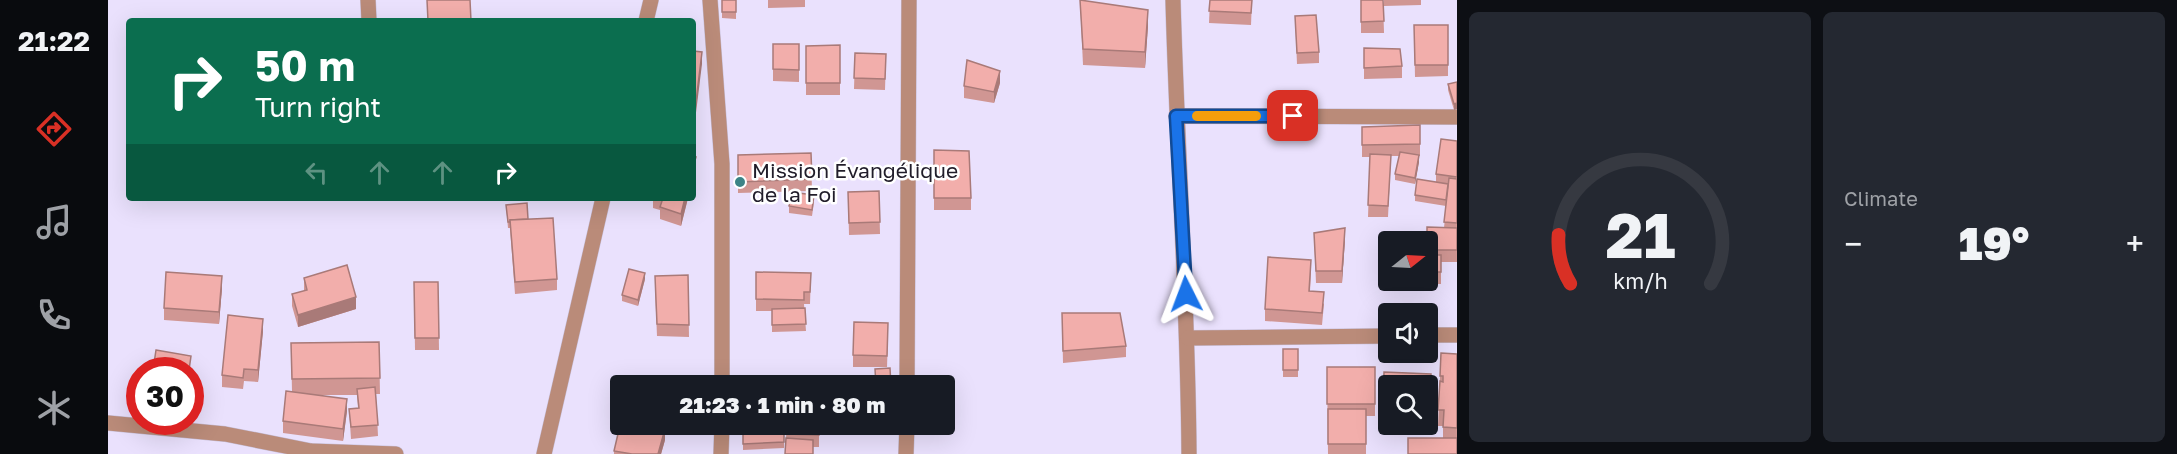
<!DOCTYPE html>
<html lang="en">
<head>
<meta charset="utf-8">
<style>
	:root { --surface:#171b24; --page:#242831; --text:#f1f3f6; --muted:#9ea1a6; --line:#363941; --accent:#d93025 }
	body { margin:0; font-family:"Golos Text",sans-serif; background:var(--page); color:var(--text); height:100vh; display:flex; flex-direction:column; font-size:22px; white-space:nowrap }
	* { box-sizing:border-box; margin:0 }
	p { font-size:20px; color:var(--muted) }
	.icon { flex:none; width:33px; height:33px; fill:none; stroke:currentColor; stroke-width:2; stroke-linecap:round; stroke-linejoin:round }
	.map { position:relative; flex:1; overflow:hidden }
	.drawer { display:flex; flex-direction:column; gap:12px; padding:12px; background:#0d0f14; width:720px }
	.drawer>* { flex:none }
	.guide { position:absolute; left:18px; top:18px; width:570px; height:183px; border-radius:6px; box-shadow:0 6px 24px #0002; background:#0b6e4f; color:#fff; overflow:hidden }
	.needle { width:39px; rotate:72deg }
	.buttons { position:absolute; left:1270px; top:231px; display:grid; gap:12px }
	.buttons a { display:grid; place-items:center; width:60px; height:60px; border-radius:6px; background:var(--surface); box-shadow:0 6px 24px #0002; font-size:30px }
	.speed { position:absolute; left:18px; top:357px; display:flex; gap:12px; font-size:30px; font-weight:700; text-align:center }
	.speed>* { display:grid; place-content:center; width:78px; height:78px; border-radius:50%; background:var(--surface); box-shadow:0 6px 24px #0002; line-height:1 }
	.speed .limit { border:9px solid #d22; background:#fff; color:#111 }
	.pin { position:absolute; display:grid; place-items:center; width:51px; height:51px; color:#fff; margin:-26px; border-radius:12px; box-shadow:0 3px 9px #0006 }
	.me { position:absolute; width:66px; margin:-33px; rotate:357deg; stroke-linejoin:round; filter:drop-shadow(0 0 4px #0008) }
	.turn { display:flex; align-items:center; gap:21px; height:126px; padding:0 30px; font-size:27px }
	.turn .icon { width:78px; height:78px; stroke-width:2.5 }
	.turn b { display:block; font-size:42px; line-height:51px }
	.lanes { display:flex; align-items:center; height:57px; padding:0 30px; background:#0003; justify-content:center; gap:30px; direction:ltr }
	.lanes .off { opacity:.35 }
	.big { font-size:45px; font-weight:800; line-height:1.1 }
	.drawer .tile { flex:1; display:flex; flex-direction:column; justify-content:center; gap:9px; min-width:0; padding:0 21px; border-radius:9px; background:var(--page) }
	.drawer .dial { align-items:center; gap:0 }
	.dial svg { height:156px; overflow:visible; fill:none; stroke:var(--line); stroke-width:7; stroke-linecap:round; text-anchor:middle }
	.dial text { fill:var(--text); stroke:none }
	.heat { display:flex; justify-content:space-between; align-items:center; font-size:33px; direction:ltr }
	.drawer .tiles { flex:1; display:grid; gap:12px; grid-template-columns:repeat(2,1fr) }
	.trip { position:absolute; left:502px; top:375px; width:345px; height:60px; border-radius:6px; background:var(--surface); box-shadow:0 6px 24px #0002; font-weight:800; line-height:60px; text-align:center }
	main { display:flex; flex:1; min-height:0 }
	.tabs { display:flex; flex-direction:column; width:108px; justify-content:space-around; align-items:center; background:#090b0e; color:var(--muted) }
	.tabs .icon { width:42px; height:42px }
	.tabs .on { color:var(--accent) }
	.tabs b { font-size:27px; color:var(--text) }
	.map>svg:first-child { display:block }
</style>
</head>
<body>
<main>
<nav class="tabs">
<b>21:22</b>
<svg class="icon on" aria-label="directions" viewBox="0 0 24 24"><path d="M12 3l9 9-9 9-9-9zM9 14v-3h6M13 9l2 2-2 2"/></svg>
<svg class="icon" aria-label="music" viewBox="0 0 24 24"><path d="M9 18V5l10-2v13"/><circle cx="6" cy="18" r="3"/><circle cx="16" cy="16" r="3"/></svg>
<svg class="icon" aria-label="phone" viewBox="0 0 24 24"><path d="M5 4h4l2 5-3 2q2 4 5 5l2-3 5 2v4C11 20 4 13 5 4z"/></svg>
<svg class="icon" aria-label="climate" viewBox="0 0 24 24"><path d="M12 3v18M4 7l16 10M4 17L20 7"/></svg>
</nav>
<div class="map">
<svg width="1349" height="454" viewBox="0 0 1349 454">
	<rect width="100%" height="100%" fill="#eae1fd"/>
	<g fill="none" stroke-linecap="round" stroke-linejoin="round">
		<g stroke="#c6bed7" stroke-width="16">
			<g id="minor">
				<polyline points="260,0 261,21"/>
				<polyline points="602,0 614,164 614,386"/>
				<path d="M 1065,0 C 1069,151 1080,302 1081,454"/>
				<polyline points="538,21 543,0"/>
				<polyline points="1068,116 1349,117"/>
				<polyline points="1320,335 1349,335"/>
				<polyline points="1080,338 1281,336"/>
				<polyline points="799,386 801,0"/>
				<polyline points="0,423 117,434 203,451 288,454"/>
				<polyline points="436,454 495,198"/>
				<polyline points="613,454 614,424"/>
				<polyline points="798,454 799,424"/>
			</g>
		</g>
		<use href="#minor" stroke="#ba8b79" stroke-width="15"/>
	</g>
	<g fill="#d09693" fill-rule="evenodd">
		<polygon points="614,0 628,0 628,19 614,18"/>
		<polygon points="660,0 697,0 697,7 660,8"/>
		<polygon points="972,0 1040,26 1037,68 975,65"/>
		<polygon points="1102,0 1144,0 1143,25 1101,23"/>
		<polygon points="1253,0 1275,0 1276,33 1253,33"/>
		<polygon points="1276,0 1313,0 1313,5 1276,6"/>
		<polygon points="1187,16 1211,52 1211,63 1189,64"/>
		<polygon points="1306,25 1340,25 1340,76 1307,77"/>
		<polygon points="665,44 691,44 691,82 665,81"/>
		<polygon points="732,45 732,95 698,95 698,46"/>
		<polygon points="1256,48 1294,66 1294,78 1256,79"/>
		<polygon points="747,53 778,54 777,90 746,89"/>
		<polygon points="1349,82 1346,110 1340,90 1340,84"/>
		<polygon points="892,83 886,103 856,98 856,86"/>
		<polygon points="1254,127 1312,144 1312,156 1311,156 1311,162 1307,184 1287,180 1287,174 1291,156 1283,156 1280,217 1260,217 1262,157 1254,157"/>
		<polygon points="1349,141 1349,262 1333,262 1333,284 1277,283 1277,244 1281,244 1281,280 1320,280 1320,242 1336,228 1338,206 1307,201 1307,195 1328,182 1328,174"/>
		<polygon points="826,150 863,198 863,210 826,210"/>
		<polygon points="703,153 704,191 630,193 630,155"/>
		<polygon points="771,191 772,234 741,235 740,192"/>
		<polygon points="545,198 580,198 573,226 552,219 552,210 545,208"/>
		<polygon points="706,202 704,216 681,213 681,206"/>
		<polygon points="398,205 420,219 449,279 449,290 407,294 402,228 400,228"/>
		<polygon points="1206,233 1237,239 1234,283 1208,283"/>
		<polygon points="648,272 703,273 702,304 696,304 698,331 664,332 664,311 648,311"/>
		<polygon points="1203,272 1202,291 1216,304 1214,325 1157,321 1157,309"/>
		<polygon points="580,275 581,337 549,336 547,288"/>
		<polygon points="196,278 248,309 190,327 184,306 184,294 196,291"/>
		<polygon points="537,279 530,306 514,301 514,295"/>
		<polygon points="306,282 330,282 331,350 307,350"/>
		<polygon points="114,288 111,324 56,320 56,308"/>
		<polygon points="954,313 1018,346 1018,357 955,363"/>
		<polygon points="155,331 150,382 136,381 135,389 114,387 114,375"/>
		<polygon points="780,335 779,367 745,367 745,355"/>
		<polygon points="271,342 272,394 268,394 270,436 243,439 241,409 250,408 249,395 210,395 239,411 235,441 175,433 175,421 184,392 183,343"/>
		<rect x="1175" y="349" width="15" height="28"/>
		<polygon points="1333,353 1349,354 1349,454 1335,438 1335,426 1330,426"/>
		<polygon points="1219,367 1267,367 1267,416 1258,416 1258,454 1220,454"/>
		<path d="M 1276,372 L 1323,374 L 1321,426 L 1275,425 ZM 1281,386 L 1320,386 L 1320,424 L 1281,424 Z"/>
		<polygon points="636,424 654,424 654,430 636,429"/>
		<polygon points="679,424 711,424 711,447 705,447 678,438"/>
		<polygon points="676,431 676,448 635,450 635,432"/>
		<polygon points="557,440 553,454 506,454 506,451"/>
	</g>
	<g fill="#a97a78">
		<polygon points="1040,10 1040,26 1037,68 1037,52"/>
		<polygon points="594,52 594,64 585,137 585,126"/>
		<polygon points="892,71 892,83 886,103 886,92"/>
		<polygon points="1349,103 1349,109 1346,110 1346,104"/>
		<polygon points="1311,155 1311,162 1307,184 1307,178"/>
		<polygon points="588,157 588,169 585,179 585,167"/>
		<polygon points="577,198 580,198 573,226 573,214"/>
		<polygon points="1237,228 1237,239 1234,283 1234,271"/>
		<polygon points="537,273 537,279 530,306 530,300"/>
		<polygon points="114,276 114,288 111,324 111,312"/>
		<polygon points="248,297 248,309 190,327 190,315"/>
		<polygon points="155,319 155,331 150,382 150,370"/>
		<polygon points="239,399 239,411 235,441 235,429"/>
		<polygon points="557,429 557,440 553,454 550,454"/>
	</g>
	<g fill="#f2aeab" stroke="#a97a78" stroke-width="1.5">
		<polygon points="319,0 362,0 363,21 320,21"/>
		<rect x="614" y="0" width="14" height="12"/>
		<polygon points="972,0 1040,10 1037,52 975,49"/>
		<polygon points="1102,0 1144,0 1143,13 1101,11"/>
		<polygon points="1253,0 1275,0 1276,21 1253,22"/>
		<polygon points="1208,15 1211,52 1189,53 1187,16"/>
		<polygon points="1306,25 1340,25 1340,65 1307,65"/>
		<polygon points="665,44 691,44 691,70 665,69"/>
		<polygon points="732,45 732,83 698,83 698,46"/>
		<polygon points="1256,48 1292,49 1294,66 1256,68"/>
		<polygon points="585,51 594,52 585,126"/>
		<polygon points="747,53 778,54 777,79 746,78"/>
		<polygon points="859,60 892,71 886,92 856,86"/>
		<polygon points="1349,82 1349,103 1346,104 1340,84"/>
		<polygon points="1312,125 1312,144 1254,145 1254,127"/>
		<polygon points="1333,139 1349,141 1349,177 1328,174"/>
		<polygon points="826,150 861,151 863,198 826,198"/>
		<polygon points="1292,152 1311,155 1307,178 1287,174"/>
		<polygon points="703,153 704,179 630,182 630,155"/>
		<polygon points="1262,154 1283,155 1280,206 1260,205"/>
		<polygon points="585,157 588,157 585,167"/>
		<polygon points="1341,178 1349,179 1349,223 1336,222"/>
		<polygon points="1309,179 1340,184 1338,200 1307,195"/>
		<polygon points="771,191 772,222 741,223 740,192"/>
		<polygon points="683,192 706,195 704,210 681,206"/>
		<polygon points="553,198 577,198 573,214 552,207 555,198"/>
		<polygon points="419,203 420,219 402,220 402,222 400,222 398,205"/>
		<polygon points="445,218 449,279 407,282 402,220"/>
		<polygon points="1319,227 1349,228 1349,250 1320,250 1320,242 1319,242"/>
		<polygon points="1237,228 1234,271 1208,271 1206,233"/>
		<rect x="1277" y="244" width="4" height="28"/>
		<rect x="1320" y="255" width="13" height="17"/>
		<polygon points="1160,257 1203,260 1201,291 1216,292 1214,313 1157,309"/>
		<polygon points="239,265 248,297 190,315 184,294 199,290 196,278"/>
		<polygon points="521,269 537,273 530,300 514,295"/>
		<polygon points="58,272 114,276 111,312 56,308"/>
		<polygon points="648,272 703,273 702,292 696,292 696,300 648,299"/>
		<polygon points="580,275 581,325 549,324 547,276"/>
		<polygon points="306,282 330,282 331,338 307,338"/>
		<polygon points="697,308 698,324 664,325 664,309"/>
		<polygon points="954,313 1012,313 1018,346 955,351"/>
		<polygon points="120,315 155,319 150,370 136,369 135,378 114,375"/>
		<polygon points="746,322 780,323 779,356 745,355"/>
		<polygon points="271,342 272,378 184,379 183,343"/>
		<rect x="1175" y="349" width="15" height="21"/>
		<polygon points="48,350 83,356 81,370 45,370"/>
		<polygon points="1333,353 1349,354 1349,428 1335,427 1336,410 1330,410 1332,381 1335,382 1335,376 1332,376"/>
		<rect x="1219" y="367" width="48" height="37"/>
		<polygon points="782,368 783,386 768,386 767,369"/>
		<polygon points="1276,372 1323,374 1321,414 1320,414 1320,386 1281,386 1281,413 1275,413"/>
		<polygon points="267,387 270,425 243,427 241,409 251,408 249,389"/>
		<polygon points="178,391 239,399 235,429 175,421"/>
		<rect x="1220" y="409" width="38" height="35"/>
		<polygon points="513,421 513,424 534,424 557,429 550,454 524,454 506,451"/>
		<polygon points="679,424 711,424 711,435 678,434"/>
		<polygon points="676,431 676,442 635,444 635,432"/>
		<polygon points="678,438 705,440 705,454 677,454"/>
		<rect x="1300" y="438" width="49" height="16"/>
	</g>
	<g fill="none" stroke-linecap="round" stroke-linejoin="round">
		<g stroke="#114b97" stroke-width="15">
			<polyline id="route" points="1078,294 1068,116 1185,116"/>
		</g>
		<use href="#route" stroke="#1a73e8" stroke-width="10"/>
		<polyline stroke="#f59e0b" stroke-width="10" points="1089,116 1148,116"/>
	</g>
	<circle fill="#3c8487" stroke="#fff" stroke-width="2" cx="632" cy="182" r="6"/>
	<g text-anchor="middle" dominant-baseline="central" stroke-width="5" stroke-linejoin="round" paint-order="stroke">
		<g font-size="21" fill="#211d2a" stroke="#fff" text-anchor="start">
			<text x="644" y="170">Mission Évangélique<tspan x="644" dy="24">de la Foi</tspan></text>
		</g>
	</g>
</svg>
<div class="buttons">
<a><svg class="needle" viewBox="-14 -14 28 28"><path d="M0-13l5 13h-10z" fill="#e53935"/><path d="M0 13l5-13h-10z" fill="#9ea1a6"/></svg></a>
<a><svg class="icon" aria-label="sound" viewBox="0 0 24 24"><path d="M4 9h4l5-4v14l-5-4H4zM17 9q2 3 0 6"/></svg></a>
<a><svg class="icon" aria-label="search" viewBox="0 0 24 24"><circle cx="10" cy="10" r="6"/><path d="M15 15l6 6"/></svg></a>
</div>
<div class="speed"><div class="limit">30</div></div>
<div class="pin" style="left:1185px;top:116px;background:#d93025"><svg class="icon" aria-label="arrive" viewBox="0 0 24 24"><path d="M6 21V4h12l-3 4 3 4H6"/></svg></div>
<svg class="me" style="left:1078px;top:294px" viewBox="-20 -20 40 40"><path d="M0-17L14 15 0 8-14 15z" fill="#1a73e8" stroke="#fff" stroke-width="4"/></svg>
<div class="trip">21:23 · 1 min · 80 m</div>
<div class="guide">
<div class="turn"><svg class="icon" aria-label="right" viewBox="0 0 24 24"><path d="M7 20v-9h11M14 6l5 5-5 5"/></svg><div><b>50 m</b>Turn right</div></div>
<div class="lanes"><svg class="icon off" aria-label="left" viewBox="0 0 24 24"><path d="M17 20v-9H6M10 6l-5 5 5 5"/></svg><svg class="icon off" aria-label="ahead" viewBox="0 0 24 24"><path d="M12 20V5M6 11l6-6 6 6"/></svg><svg class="icon off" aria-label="ahead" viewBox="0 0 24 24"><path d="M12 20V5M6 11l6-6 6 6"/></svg><svg class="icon" aria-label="right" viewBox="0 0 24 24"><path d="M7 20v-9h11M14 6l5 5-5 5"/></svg></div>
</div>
</div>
<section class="drawer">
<div class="tiles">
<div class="tile dial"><svg viewBox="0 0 100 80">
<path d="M14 69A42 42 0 1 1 86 69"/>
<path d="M14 69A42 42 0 0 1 8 44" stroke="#d93025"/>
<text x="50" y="56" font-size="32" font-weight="700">21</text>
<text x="50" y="72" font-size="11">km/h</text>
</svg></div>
<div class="tile"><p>Climate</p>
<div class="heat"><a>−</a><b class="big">19°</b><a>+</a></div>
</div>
</div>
</section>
</main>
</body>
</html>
